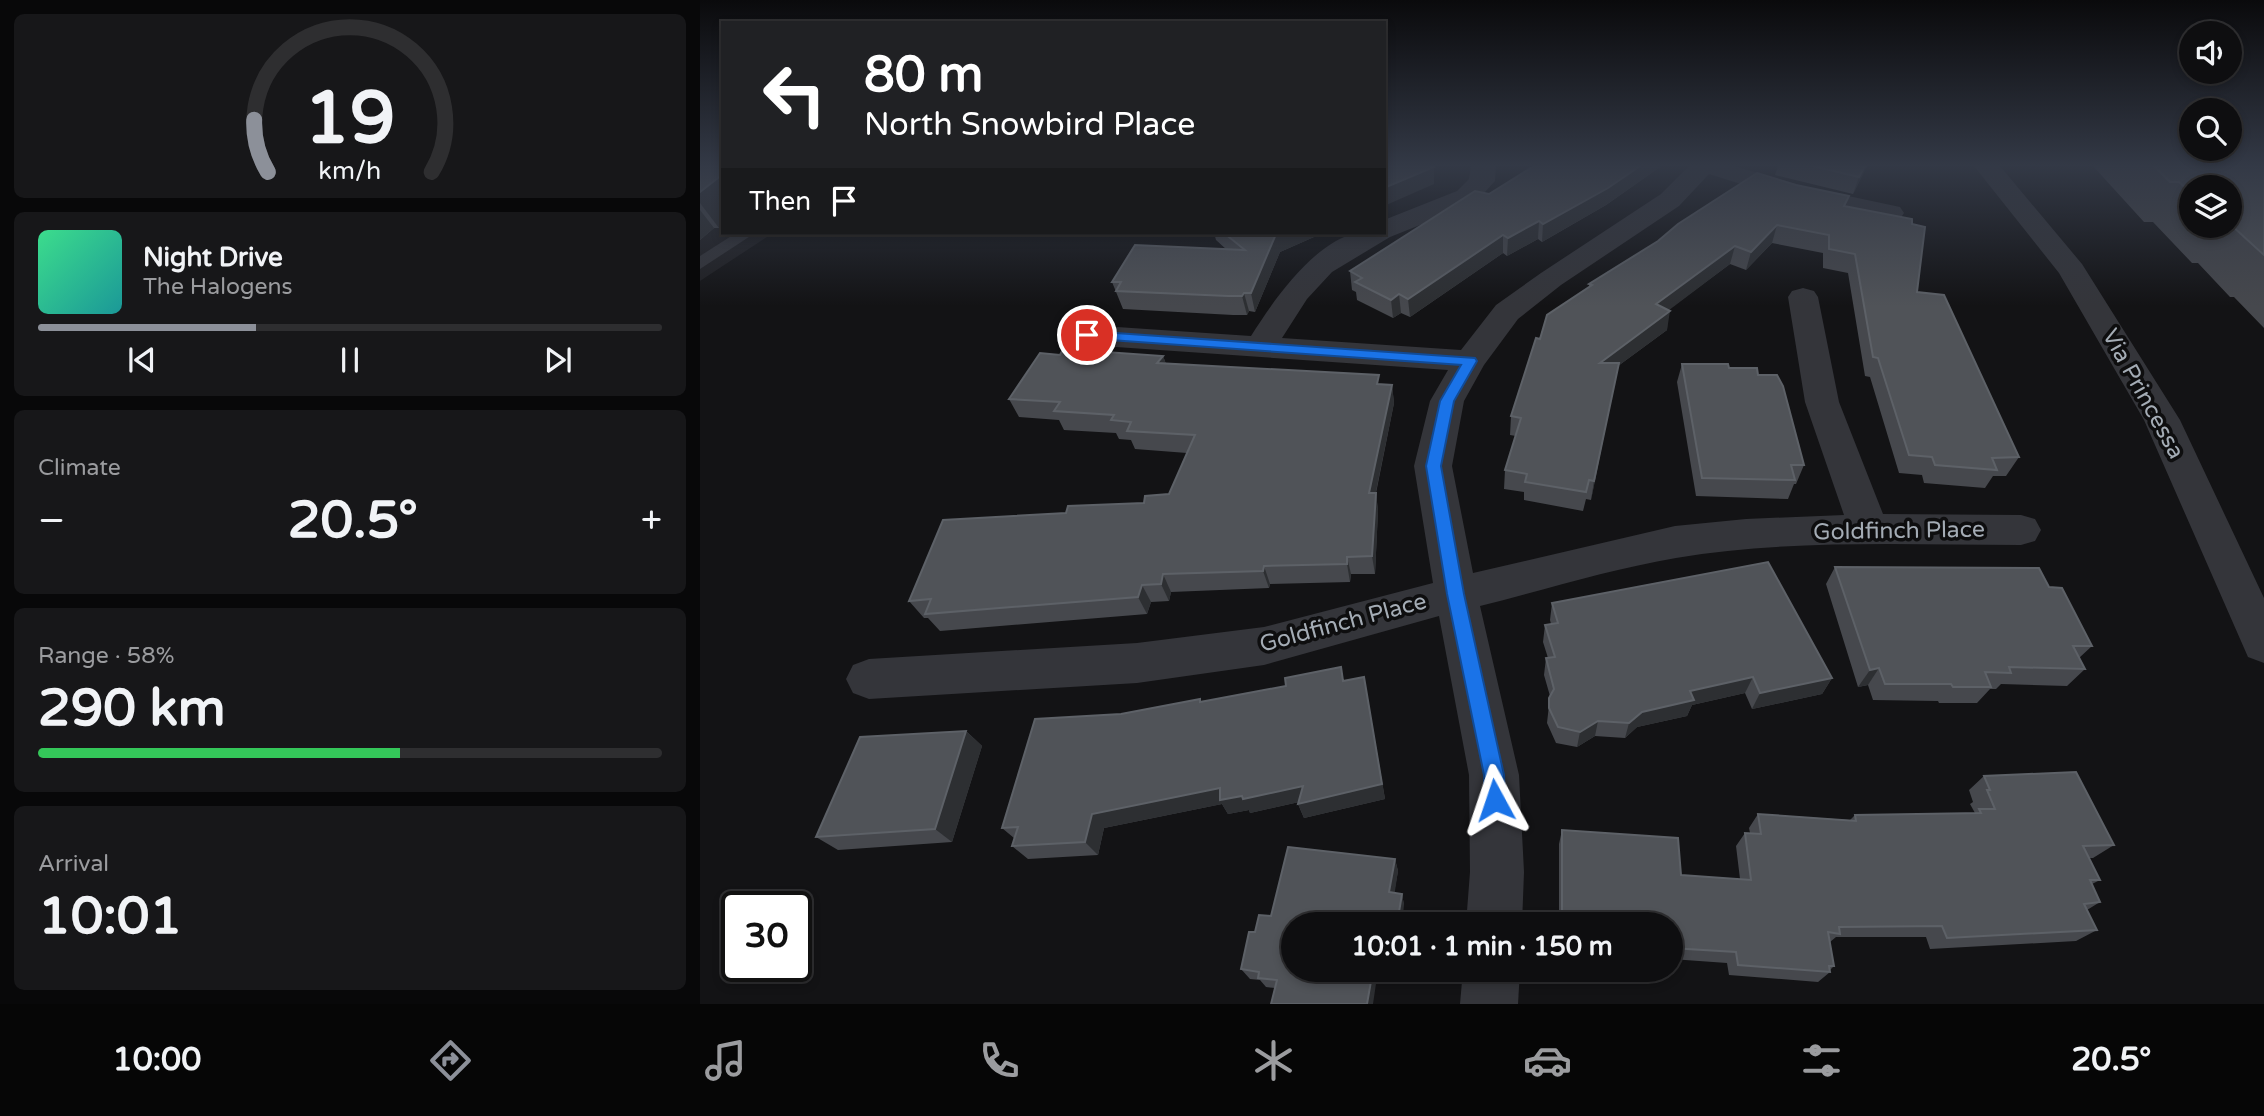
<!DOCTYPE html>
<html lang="en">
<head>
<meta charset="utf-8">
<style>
	:root { --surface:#0e0e10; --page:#171719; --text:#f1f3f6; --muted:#9b9c9f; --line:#2e2e30; --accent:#8c9099 }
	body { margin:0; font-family:"Varela Round",sans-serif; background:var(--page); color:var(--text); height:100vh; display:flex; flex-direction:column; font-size:26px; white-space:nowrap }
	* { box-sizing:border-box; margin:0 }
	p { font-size:23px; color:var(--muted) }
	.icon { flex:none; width:38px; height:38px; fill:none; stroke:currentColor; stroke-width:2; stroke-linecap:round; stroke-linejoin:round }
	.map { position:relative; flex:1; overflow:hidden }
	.drawer { display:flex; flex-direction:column; gap:14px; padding:14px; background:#080809; width:700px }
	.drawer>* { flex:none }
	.top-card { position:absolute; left:21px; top:21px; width:665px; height:214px; border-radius:0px; box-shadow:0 4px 10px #0003,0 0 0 2px var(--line); background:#202124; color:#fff; overflow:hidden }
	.fabs { position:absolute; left:1479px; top:21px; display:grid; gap:14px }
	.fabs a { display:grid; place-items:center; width:63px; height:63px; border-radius:50%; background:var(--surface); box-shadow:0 4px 10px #0003,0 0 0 2px var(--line); font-size:35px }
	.speed { position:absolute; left:21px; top:891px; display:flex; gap:14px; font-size:35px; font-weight:700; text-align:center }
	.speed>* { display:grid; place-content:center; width:91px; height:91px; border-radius:50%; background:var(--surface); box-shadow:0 4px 10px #0003,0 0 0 2px var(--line); line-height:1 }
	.speed .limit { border:4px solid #111; border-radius:10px; background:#fff; color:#111 }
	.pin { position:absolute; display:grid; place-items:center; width:60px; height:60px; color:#fff; margin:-30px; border:4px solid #fff; border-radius:50%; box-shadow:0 2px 7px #0007 }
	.me { position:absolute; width:77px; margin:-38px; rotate:355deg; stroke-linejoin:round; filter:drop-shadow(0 0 5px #0008) }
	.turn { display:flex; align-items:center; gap:24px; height:147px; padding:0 28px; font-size:32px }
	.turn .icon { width:91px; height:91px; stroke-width:2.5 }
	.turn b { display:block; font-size:49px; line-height:60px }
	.then { display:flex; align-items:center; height:66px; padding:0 28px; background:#0003; gap:14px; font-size:26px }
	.big { font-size:52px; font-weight:700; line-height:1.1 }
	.drawer .card { flex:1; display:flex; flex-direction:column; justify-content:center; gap:10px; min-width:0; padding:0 24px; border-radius:10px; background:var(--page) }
	.drawer .dial { align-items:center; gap:0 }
	.dial svg { height:182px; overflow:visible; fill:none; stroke:var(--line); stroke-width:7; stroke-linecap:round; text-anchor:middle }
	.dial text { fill:var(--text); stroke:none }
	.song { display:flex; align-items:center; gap:21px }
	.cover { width:84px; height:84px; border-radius:10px; background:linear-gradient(135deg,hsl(150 70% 55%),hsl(180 70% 35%)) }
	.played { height:7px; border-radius:4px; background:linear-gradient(90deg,var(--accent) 35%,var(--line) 35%) }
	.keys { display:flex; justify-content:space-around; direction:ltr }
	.heat { display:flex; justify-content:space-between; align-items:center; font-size:38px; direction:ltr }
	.charge { height:10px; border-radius:5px; background:linear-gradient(90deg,#34c759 58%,var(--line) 0) }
	.trip { position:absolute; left:581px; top:912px; width:402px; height:70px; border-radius:35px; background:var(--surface); box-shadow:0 4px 10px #0003,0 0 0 2px var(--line); font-weight:700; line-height:70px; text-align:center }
	.tabs { display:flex; height:112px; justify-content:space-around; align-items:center; background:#060606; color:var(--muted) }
	.tabs .icon { width:49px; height:49px }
	.tabs .active { color:var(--accent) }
	.tabs b { font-size:32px; color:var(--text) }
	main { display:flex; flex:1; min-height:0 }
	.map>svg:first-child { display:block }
</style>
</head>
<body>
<main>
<section class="drawer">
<div class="card dial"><svg viewBox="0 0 100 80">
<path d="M14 69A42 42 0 1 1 86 69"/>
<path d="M14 69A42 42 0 0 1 8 46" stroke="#8c9099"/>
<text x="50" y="56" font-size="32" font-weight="700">19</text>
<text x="50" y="72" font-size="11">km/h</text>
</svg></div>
<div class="card">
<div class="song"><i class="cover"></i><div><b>Night Drive</b><p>The Halogens</p></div></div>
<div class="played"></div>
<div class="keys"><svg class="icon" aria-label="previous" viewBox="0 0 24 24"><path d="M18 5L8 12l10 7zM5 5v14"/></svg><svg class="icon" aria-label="pause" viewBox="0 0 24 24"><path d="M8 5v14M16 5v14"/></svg><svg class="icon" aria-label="next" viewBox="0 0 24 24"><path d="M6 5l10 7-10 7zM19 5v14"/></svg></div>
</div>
<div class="card"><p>Climate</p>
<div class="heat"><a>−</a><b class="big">20.5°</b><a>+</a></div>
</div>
<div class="card"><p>Range · 58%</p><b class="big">290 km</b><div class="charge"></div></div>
<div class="card"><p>Arrival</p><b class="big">10:01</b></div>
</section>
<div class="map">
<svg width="1564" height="1004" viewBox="0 0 1564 1004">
	<rect width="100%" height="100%" fill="#131315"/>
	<polygon fill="#1f1f22" points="0,166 23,166 23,233 73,233 0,281"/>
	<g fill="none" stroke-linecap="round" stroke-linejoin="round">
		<polygon fill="#34353a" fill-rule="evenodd" points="36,233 55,233 0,269 0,256"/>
		<g fill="#34353a" fill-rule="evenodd">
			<path d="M 771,166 L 796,166 L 795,181 L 775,203 L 690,237 L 632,272 L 607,299 L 582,338 L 761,350 L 796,305 L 841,273 L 961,194 L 989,166 L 1034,166 L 1106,187 L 1200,207 L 1204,213 L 1200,219 L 1190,221 L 1092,200 L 1009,174 L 979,206 L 861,285 L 818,319 L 784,365 L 764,401 L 752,466 L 773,573 L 975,526 L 1046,519 L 1144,515 L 1105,402 L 1088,297 L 1092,291 L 1103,288 L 1114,291 L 1118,297 L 1139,402 L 1183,514 L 1321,515 L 1335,519 L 1341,530 L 1335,541 L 1321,545 C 1207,545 1089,539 976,558 C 911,569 844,590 780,606 L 819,775 L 824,872 L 822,924 L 766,924 L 770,872 L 769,775 L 739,616 L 564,665 L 437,683 L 169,699 L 153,693 L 146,679 L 153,665 L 169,659 L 437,643 L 564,627 L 733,583 L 714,466 L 730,401 L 748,370 L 387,345 L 376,342 L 371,335 L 376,328 L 387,325 L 551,336 C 573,301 613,243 656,233 C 665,231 676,233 684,233 L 684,220 L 757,191 L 769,179 Z"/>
			<polygon points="763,970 820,970 818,1004 760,1004"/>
		</g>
		<polygon fill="#34353a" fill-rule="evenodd" points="1274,166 1300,166 1382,264 1480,420 1564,598 1564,663 1548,657 1444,420 1359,273"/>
	</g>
	<g fill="#46484d" fill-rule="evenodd">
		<polygon points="0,166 23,166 23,225 19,228 14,228 0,240"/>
		<polygon points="1078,166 1167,166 1153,194 1075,175"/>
		<path d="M 1393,166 L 1564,166 L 1564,328 L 1534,297 L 1530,297 L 1498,263 L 1492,263 L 1453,222 L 1444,222 ZM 1491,187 L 1530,187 L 1530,226 L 1491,226 Z"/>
		<polygon points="960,167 906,205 842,242 838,239 807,256 803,253 710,317 701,313 693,318 657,300 656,292 652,290 650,271 789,194"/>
		<polygon points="1145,206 1212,224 1217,292 1319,457 1306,476 1293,476 1285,488 1224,483 1222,475 1199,473 1170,377 1165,376 1148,273 1123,268 1123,253 1072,243 1046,270 1030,264 968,310 967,330 918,366 891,500 886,499 883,511 824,500 824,492 804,489 805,470 816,436 810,435 811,416 840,339 889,287 889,284 958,241"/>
		<polygon points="514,233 623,233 580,252 555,312 549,311 547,315 533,315 423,309 412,282 527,250 516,240"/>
		<polygon points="360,355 463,356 466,364 692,385 694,403 676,493 678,511 675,574 651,574 650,582 570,584 569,588 471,592 469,601 451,602 447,614 240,631 228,618 224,618 209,601 366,513 444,503 469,494 487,453 435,449 431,440 419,439 416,433 364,430 359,420 319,417 309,399"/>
		<polygon points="982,364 1029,368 1058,375 1104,465 1096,484 1094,484 1088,499 996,496 977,382"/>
		<polygon points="1135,567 1349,587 1392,646 1379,658 1385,669 1367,686 1301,684 1296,689 1290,689 1277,703 1239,703 1238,701 1173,700 1168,685 1158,687 1126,584"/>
		<polygon points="852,603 1132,678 1122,694 1052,709 1045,693 992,705 987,716 937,727 925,738 895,736 877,747 856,743 847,723 850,696 844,675 846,658 848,658 843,642 845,625 851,624 850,620"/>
		<polygon points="644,681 667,693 685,799 604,818 598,804 599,802 550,813 549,810 528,814 522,804 404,828 398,855 328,859 312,846 314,838 302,828 421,714"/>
		<polygon points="266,731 282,746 252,842 138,850 116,837"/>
		<polygon points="1284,776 1414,845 1393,858 1389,858 1400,880 1392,884 1400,902 1387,910 1397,930 1376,941 1230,949 1226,937 1136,937 1130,942 1134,966 1130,970 1130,972 1118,982 1029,975 1027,963 971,959 971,924 859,924 859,844 862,830 981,875 1040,879 1036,846 1045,833 1050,833 1049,828 1058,814 1150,820 1155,815 1275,813 1270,804 1273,802 1269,790"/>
		<polygon points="695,859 698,871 694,893 702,894 704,905 593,924 575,988 566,987 560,980 550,979 541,969 555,932 571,916"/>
	</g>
	<g fill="#2d2f32">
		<polygon points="940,166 961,166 960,167 906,205 842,242 843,224"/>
		<polygon points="1165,166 1167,166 1153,194 1159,177"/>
		<polygon points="734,167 734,184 684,206 684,188"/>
		<polygon points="23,174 23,225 19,228 0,203 0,192"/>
		<polygon points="0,210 14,228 0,240"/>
		<polygon points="839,221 838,239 807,256 808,238"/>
		<polygon points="1077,225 1072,243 1046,270 1051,252"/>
		<polygon points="578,233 623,233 580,252 555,312 551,293 576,234"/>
		<polygon points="803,235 803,253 710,317 708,299"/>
		<polygon points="1035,246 1030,264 952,323 956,304"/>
		<polygon points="544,293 549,311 547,315 542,296"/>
		<polygon points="699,294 701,313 693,318 691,300"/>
		<polygon points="970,311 967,330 918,366 891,500 894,481 900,363"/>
		<polygon points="463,356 470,375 457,363"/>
		<polygon points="692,385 694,403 672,511 669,493"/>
		<polygon points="676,493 678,511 675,574 672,556"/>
		<polygon points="647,557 651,574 650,582 647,564"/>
		<polygon points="564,566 570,584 569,588 563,571"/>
		<polygon points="463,574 471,592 469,601 461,584"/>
		<polygon points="442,585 451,602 447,614 438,597"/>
		<polygon points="1179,668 1168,685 1158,687 1170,670"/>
		<polygon points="664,677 685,799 604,818 598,804"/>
		<polygon points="1053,677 1045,693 992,705 987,716 937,727 925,738 929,723 942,712 990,691"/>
		<polygon points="1132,678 1122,694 1052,709 1060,693"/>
		<polygon points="898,721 895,736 877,747 880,732"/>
		<polygon points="266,731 282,746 252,842 235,829"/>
		<polygon points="603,786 608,800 550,813 549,810 528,814 522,804 404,828 398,855 385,842 392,814 520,788"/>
		<polygon points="695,859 698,871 693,904 689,892"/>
		<polygon points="702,894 704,905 702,924 697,924"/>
		<polygon points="673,970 678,970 673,1004 667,1004"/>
	</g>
	<g fill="#505358" stroke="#5d6167" stroke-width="2">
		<polygon points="0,166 23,166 23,174 0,192"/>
		<polygon points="684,166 732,166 734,167 684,188"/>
		<polygon points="834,166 940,166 908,188 843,224 839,221 808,238 803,235 708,299 699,294 691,300 655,282 662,278 650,271 775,191 789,194"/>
		<polygon points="1113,166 1165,166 1159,177"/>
		<polygon points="1454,166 1564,166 1564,255 1530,224 1530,187 1491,187 1491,193 1479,182 1470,182"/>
		<polygon points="1057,173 1096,185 1149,196 1144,206 1212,219 1212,224 1225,227 1217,292 1244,295 1319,457 1292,458 1297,470 1235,465 1232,457 1209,455 1178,358 1173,357 1155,254 1129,249 1129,235 1077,225 1051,252 1035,246 956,304 970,311 900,363 919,363 894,481 889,480 886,492 825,482 827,474 805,470 821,418 811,416 836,338 840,339 847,315 892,285 889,284 958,241 978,224"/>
		<polygon points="524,233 578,233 576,234 551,293 544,293 542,296 528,296 416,291 421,282 412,282 435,245 545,250"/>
		<polygon points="363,349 463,356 457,363 679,375 677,384 692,385 669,493 676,493 672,556 647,557 647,564 564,566 563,571 463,574 461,584 442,585 438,597 225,614 231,599 209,601 243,520 366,513 368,506 444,503 445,496 469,494 495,435 427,431 431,422 411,420 414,415 354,411 360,402 309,399 340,353 360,355"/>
		<polygon points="982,364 1028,364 1029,368 1057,368 1058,375 1077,375 1083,386 1104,465 1091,465 1095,480 1002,478"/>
		<polygon points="1068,562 1132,678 1060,693 1053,677 990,691 994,700 942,712 929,723 898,721 880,732 858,727 849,708 849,698 854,689 846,658 855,657 845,625 858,623 852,603"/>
		<polygon points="1135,567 1339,568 1349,587 1362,588 1392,646 1373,646 1385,669 1309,667 1311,673 1285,672 1291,687 1253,687 1251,684 1185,684 1179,668 1170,670"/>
		<polygon points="641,667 643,681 664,677 682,784 598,804 603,786 543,799 542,796 520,800 520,788 392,814 385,842 312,846 318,827 302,828 335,719 421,714 500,699 500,702 586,686 585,678"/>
		<polygon points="266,731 235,829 116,837 160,737"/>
		<polygon points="1376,772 1414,845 1383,846 1400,880 1390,880 1400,902 1384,904 1397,930 1247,938 1242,926 1139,927 1140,934 1128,932 1134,966 1129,966 1130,972 1038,965 1036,952 971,948 971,924 862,924 862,830 978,838 981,875 1051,880 1045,833 1061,834 1058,814 1156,821 1155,815 1281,813 1279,809 1295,809 1287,790 1290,790 1284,776"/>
		<polygon points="588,847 695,859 689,892 702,894 697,924 593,924 593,970 673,970 667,1004 571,1004 577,980 558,978 559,972 541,969 549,932 555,932 559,915 571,916"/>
	</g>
	<linearGradient id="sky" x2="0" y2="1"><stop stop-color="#0a0a0c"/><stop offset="0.54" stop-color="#333946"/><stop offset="1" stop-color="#333946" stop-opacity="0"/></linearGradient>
	<rect width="1564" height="306" fill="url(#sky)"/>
	<polygon fill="#1a73e8" stroke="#114b97" stroke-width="2" points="387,331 775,358 777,361 754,401 741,466 764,594 804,775 805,800 802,807 795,810 788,807 785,800 784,775 747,594 726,466 740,401 761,365 382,338 382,332"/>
	<g text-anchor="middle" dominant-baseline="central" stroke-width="7" stroke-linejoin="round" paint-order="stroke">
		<g font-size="23" fill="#a4acb5" stroke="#0e0e0f">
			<text transform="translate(1443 394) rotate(61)">Via Princessa</text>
			<text transform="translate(1199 531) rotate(-1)">Goldfinch Place</text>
			<text transform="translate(643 623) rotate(-15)">Goldfinch Place</text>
		</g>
	</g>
</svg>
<div class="fabs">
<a><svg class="icon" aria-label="sound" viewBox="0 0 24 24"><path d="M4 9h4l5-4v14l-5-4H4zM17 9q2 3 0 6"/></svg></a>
<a><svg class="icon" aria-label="search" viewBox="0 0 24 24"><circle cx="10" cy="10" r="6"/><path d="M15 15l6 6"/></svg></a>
<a><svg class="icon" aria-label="layers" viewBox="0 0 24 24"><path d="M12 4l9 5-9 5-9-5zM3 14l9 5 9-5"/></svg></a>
</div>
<div class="speed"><div class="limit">30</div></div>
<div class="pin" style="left:387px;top:335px;background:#d93025"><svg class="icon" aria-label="arrive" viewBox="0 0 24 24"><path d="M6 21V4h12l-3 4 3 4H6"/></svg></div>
<svg class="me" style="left:795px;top:800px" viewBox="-20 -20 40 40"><path d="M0-17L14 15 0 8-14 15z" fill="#1a73e8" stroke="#fff" stroke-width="4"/></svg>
<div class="trip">10:01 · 1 min · 150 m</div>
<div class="top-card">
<div class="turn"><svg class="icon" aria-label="left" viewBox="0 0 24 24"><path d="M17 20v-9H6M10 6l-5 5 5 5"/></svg><div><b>80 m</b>North Snowbird Place</div></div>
<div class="then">Then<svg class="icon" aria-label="arrive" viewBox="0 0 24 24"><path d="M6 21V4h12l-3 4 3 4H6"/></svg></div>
</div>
</div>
</main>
<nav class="tabs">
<b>10:00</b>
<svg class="icon active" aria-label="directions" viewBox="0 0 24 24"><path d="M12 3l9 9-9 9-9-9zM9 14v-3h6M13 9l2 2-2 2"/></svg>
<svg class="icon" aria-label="music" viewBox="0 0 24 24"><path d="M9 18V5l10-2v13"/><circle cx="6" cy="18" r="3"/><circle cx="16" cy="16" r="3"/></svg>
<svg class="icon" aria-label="phone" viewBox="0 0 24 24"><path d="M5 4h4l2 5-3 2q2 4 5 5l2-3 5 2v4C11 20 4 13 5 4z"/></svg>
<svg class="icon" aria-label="climate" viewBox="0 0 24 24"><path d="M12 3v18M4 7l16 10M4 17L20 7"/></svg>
<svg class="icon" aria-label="car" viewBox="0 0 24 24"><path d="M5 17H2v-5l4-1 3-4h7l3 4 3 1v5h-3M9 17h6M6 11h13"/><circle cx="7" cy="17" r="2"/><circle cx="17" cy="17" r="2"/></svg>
<svg class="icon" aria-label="filters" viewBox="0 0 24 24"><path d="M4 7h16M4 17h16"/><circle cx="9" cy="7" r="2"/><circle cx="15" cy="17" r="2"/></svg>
<b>20.5°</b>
</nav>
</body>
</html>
